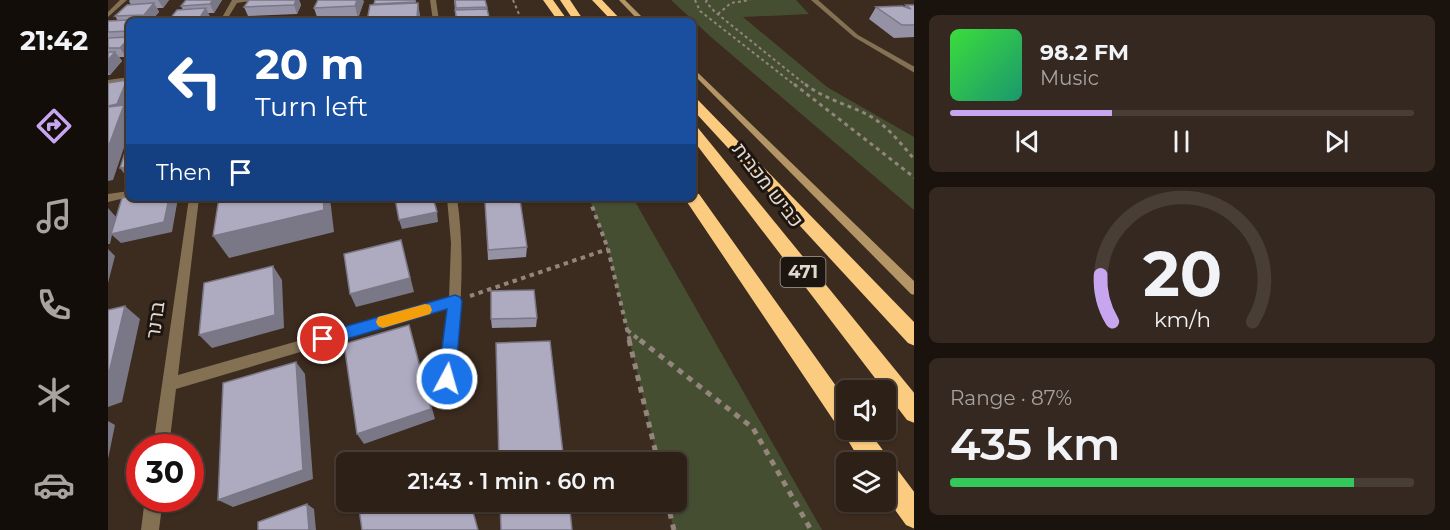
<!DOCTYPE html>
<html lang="en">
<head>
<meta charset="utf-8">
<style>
	:root { --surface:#2d2017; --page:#352820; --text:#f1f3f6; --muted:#a7a3a1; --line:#483e36; --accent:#c8a6ef }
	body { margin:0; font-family:Montserrat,Heebo,sans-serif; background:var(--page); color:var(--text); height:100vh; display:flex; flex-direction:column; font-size:22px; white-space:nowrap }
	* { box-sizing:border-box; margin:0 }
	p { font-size:20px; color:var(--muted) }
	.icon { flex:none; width:33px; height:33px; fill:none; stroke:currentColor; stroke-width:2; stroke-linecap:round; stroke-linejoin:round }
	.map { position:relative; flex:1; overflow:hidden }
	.panel { display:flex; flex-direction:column; gap:15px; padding:15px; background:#19120d; width:536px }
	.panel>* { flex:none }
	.hud { position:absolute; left:18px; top:18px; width:570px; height:183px; border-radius:9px; box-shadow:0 2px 4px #0004,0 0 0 2px var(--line); background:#1a4fa0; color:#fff; overflow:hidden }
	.controls { position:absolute; left:728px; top:380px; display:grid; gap:12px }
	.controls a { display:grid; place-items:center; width:60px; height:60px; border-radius:9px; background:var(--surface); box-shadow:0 2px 4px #0004,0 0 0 2px var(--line); font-size:30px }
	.speed { position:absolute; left:18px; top:434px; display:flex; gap:12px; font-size:30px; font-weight:700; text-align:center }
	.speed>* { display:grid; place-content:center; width:78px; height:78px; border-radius:50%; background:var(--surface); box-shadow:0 2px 4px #0004,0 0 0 2px var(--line); line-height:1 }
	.speed .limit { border:9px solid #d22; background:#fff; color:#111 }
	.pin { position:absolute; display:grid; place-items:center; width:51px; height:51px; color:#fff; margin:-26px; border:3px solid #fff; border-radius:50%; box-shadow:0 2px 6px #0007 }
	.me { position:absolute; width:66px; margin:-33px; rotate:6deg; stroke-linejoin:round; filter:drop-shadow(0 0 4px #0008) }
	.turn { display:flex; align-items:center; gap:21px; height:126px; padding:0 30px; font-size:27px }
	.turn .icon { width:78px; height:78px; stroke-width:2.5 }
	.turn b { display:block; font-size:42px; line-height:51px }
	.then { display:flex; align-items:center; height:57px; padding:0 30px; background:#0003; gap:12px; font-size:22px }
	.big { font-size:45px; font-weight:600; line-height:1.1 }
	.panel .widget { flex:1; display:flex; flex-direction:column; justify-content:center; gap:9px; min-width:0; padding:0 21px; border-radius:9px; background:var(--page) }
	.panel .dial { align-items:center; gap:0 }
	.dial svg { height:156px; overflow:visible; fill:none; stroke:var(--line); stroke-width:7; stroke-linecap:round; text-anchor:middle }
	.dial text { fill:var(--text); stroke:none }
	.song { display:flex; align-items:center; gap:18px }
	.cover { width:72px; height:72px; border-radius:9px; background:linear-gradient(135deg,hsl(120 70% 55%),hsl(160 70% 35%)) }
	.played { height:6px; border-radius:3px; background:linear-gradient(90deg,var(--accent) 35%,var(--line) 35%) }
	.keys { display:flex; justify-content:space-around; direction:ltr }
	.charge { height:9px; border-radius:4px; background:linear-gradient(90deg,#34c759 87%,var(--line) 0) }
	.trip { position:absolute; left:228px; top:452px; width:351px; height:60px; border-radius:9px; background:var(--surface); box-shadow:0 2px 4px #0004,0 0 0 2px var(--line); font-weight:600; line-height:60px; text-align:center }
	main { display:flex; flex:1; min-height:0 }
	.dock { display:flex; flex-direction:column; width:108px; justify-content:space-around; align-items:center; background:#120d09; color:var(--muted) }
	.dock .icon { width:42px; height:42px }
	.dock .current { color:var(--accent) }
	.dock b { font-size:27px; color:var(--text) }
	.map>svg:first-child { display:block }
</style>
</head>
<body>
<main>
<nav class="dock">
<b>21:42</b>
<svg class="icon current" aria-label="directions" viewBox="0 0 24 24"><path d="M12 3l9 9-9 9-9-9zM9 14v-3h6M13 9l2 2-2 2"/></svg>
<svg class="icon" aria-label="music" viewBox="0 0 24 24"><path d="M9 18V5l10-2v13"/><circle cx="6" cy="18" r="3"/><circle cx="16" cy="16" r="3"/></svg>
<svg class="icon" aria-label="phone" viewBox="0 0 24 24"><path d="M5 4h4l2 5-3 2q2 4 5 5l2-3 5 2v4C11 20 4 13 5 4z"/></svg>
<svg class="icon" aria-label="climate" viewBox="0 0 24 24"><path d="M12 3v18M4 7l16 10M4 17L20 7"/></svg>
<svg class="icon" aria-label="car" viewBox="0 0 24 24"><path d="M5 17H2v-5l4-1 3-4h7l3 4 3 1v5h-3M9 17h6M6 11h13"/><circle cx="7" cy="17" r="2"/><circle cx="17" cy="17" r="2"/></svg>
</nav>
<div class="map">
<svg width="807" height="530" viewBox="0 0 807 530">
	<rect width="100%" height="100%" fill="#3c2b1f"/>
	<g fill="#464e32">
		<polygon points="563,0 688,0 701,14 635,17 719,87 806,137 806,210 603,37"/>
		<polygon points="481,198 525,198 714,530 566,530 559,501 568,501 568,462 550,462 500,249"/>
	</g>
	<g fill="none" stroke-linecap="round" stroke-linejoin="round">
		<g stroke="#93857b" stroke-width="2" stroke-dasharray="3 3" stroke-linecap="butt">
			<polyline points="405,0 414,21"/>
			<polyline points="587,0 592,11 688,86"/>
			<polyline points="599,0 598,2 607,12 699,86"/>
			<polyline points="610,14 623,3 642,0"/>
		</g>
		<g stroke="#93857b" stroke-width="3" stroke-dasharray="4 4" stroke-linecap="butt">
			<polyline points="686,84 807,178"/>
			<path d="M 697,84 C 716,99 739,104 760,115 C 779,125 793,144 807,160"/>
		</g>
		<g stroke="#93857b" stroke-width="4" stroke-dasharray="4.5 4.5" stroke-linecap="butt">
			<polyline points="481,198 500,249 522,342"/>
			<polyline points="362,296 500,249"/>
			<polyline points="519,330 534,342"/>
		</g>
		<g stroke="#93857b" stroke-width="5" stroke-dasharray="6 6" stroke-linecap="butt">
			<polyline points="521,340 550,462"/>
			<polyline points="532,340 645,428 703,530"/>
			<polyline points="559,501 566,530"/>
		</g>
		<g fill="#847154" fill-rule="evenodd">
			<polygon points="124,0 148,0 129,3 118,21 112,21"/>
			<polygon points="322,0 328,0 331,21 325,21"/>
			<polygon points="703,0 710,0 750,35 807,67 807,73 746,37"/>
			<polygon points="21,77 21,81 0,84 0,80"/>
			<polygon points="21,191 21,197 0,202 0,194"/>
			<path d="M 81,198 L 91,198 L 70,375 L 341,298 L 343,243 L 339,198 L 349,198 C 358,259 352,318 346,379 L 344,384 L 339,386 L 334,384 L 332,379 L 340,308 L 68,389 L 61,447 L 45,447 Z"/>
			<polygon points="37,498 55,498 51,530 33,530"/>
		</g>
		<polygon fill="#847154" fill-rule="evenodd" points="12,0 19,0 0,17 0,12"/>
		<g fill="#b49666" fill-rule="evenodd">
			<polygon points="511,0 517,0 538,21 531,21"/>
			<polygon points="585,68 807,282 807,295 803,294 585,74"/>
		</g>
		<g fill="#fbcc80" fill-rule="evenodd">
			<polygon points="435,0 445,0 460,21 450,21"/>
			<polygon points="452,0 462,0 476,21 466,21"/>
			<polygon points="484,0 494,0 514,21 504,21"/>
			<polygon points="585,98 589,99 807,323 807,346 800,343 585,110"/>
			<polygon points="585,127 590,128 807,394 807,423 799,420 585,140"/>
			<polygon points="585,193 591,194 738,400 738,429 759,429 777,453 780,463 786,465 807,493 807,529 798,525 777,496 777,462 753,462 733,429 730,427 579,202 577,198 585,198"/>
		</g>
	</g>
	<g fill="#9692a5">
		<polygon points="22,0 61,0 55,8 49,8 51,12 43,21 21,21 21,53 18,57 11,57 14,61 2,75 0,75 0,21 10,21 7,16 23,5 21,1"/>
		<polygon points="114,0 106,13 100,13 102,17 99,21 61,20 75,10 73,6"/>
		<polygon points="141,0 191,0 193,5 189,14 140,16 136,7"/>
		<polygon points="308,0 308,3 310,3 312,21 259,21"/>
		<polygon points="346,0 379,7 382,21 348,21"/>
		<polygon points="256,1 250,18 210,20 206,8"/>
		<polygon points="798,5 807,5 807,37 786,38 761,19 768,7 797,7"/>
		<polygon points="377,202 419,247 418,257 380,260"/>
		<polygon points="429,318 428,327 384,328 383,319"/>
	</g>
	<g fill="#7a7786">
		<polygon points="50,0 61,0 55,8"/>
		<polygon points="105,0 114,0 106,13 102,4"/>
		<polygon points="188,0 191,0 193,5 189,14 186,5"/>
		<polygon points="249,0 255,0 256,1 250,19 247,6"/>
		<polygon points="46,3 51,12 43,21 37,21 39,20 36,15"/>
		<polygon points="310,3 312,15 312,21 310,21 309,19"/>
		<polygon points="98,8 102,17 99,21 92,21 91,19"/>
		<polygon points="21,38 21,53 18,57 12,48"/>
		<polygon points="7,52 14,61 2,75 0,72 0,60"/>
		<polygon points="19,80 21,83 21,101 18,108 21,112 21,133 5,180 0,181 0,106"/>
		<polygon points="21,167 21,180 12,168"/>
		<polygon points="61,198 70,198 64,232 13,243 4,235 2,244 0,244 0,208 9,218"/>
		<polygon points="215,198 222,198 226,232 121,258 105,236"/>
		<polygon points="366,198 389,198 366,201"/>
		<polygon points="329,212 330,222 294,229 291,220"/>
		<polygon points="293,240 306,292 248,307 242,294"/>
		<polygon points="0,249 7,256 0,283"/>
		<polygon points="165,266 174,280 176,328 104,348 91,335"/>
		<polygon points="17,306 32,319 14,402 0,407 0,377"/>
		<polygon points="301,325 327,419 256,444 249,434"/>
		<polygon points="188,362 197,374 205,479 125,507 110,500"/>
		<polygon points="0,421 7,425 0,459"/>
		<polygon points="199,504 206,509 208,530 201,530"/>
	</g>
	<g fill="#aeaac0" stroke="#7a7786" stroke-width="1.5">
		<polygon points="78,0 105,0 102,4 73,6"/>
		<polygon points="141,0 188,0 186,5 136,7"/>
		<polygon points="210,0 249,0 247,6 206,8"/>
		<polygon points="267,0 307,0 307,2 266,4"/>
		<polygon points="347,0 377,0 379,7 348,8"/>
		<polygon points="46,3 36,15 7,16 19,5"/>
		<polygon points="310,3 309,19 259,21 262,5"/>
		<polygon points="798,5 807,5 807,25 794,25 768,7 794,6 803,9"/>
		<polygon points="98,8 91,19 61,20 69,10"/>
		<polygon points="379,9 382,21 349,21 347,10"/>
		<polygon points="172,18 171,21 135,21 136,20"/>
		<polygon points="256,18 255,21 202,21 202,20"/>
		<polygon points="39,19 37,21 21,21 21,31 0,32 0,21"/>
		<polygon points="21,37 21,38 12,48 0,48 0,38"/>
		<polygon points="0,52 7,52 0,60"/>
		<polygon points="19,80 9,104 0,106 0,83"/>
		<polygon points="16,105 0,148 0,107"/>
		<polygon points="21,140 21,167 12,168"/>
		<polygon points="21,196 21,198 61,198 56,222 3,234 14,198"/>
		<polygon points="111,198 215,198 216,210 105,236"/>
		<polygon points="287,198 325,198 329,212 291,220"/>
		<polygon points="412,200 419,247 380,250 377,202"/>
		<polygon points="293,240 302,278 242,294 236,254"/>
		<polygon points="165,266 167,315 91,335 96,283"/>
		<polygon points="426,290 429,318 383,319 383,291"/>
		<polygon points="17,306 0,377 0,310"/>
		<polygon points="301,325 323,409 249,434 236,344"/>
		<polygon points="442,341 456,462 391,462 388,343"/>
		<polygon points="188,362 195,470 110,500 115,383"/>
		<polygon points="250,501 362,501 370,530 254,530"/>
		<polygon points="392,501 461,501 464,530 393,530"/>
		<polygon points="199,504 201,530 150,530 150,522"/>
	</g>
	<polygon fill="#1a73e8" stroke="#114b97" stroke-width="1.5" points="347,295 352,297 354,301 347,379 344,385 339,387 333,385 330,379 339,309 215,346 210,344 207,339 210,335 215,333"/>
	<polygon fill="#f59e0b" points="317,304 322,305 324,310 322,314 275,328 270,326 268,322 270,317"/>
	<g text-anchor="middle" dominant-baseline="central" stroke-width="6" stroke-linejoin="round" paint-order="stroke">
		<rect fill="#1d1610" stroke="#a89e96" stroke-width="1.5" x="672.5" y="257" width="45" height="30" rx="4.5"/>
		<g font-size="18" font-weight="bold" fill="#e3d8d0">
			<text x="695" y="272">471</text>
		</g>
		<g font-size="20" fill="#e3d8d0" stroke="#1d1610">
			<text transform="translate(660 185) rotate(52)">כביש מכבית</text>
			<text transform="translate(47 320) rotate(-82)">ברנר</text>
		</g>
	</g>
</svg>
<div class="controls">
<a><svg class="icon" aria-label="sound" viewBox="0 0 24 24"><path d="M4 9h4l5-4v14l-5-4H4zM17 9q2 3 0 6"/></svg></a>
<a><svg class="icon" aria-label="layers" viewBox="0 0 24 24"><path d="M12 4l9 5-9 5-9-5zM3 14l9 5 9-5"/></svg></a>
</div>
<div class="speed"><div class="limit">30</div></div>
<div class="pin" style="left:215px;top:339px;background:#d93025"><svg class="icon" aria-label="arrive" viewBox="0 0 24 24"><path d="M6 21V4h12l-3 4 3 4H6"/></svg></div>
<svg class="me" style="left:339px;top:379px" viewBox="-20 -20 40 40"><circle r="17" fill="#1a73e8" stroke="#fff" stroke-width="3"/><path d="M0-11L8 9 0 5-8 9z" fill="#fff"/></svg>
<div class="trip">21:43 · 1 min · 60 m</div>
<div class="hud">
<div class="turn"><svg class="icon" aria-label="left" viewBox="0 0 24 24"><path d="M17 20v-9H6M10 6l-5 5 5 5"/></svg><div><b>20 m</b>Turn left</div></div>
<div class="then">Then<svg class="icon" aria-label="arrive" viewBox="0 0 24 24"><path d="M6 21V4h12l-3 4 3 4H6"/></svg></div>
</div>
</div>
<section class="panel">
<div class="widget">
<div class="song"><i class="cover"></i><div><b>98.2 FM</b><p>Music</p></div></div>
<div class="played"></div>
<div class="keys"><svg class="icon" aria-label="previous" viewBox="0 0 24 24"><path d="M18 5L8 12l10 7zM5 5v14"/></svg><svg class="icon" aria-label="pause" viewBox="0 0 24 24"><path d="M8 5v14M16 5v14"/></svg><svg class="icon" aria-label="next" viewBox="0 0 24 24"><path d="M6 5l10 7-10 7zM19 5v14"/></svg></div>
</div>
<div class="widget dial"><svg viewBox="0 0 100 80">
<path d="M14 69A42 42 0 1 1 86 69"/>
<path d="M14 69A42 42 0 0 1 8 45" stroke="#c8a6ef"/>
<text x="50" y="56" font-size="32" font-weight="700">20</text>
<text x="50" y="72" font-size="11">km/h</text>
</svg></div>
<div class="widget"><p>Range · 87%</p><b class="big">435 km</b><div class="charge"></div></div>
</section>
</main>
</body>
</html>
